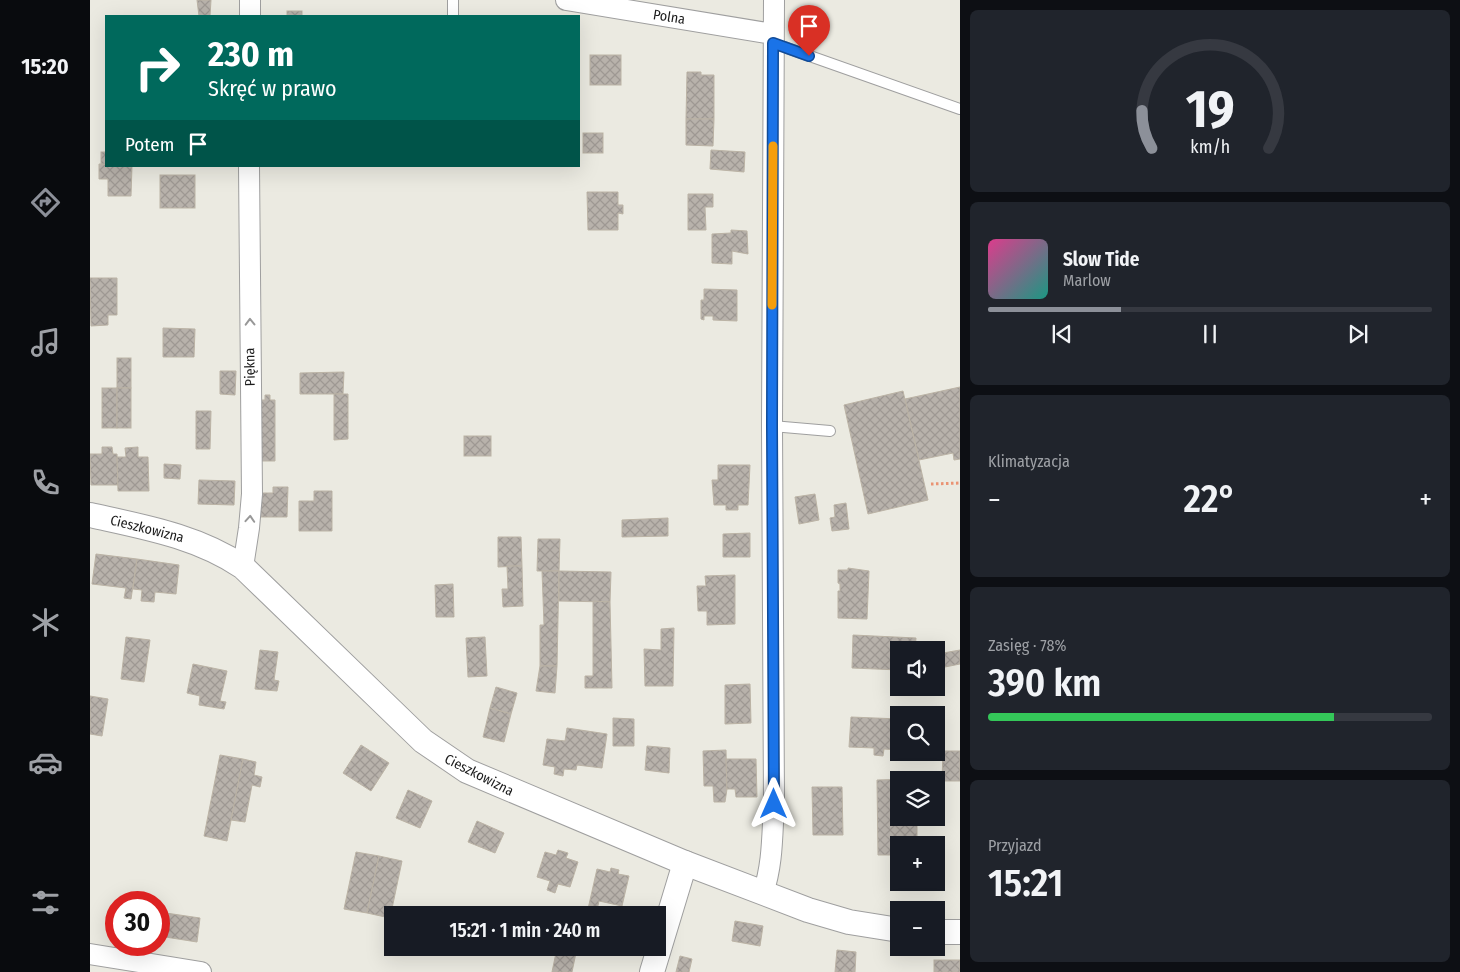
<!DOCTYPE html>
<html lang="pl">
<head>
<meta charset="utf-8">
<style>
	:root { --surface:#171b24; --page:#20242c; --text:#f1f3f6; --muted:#9ea1a6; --line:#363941; --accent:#8c9099 }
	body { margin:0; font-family:"Fira Sans Condensed",sans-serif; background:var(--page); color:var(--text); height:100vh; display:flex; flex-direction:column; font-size:19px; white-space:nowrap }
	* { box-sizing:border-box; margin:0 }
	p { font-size:16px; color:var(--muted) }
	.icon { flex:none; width:28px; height:28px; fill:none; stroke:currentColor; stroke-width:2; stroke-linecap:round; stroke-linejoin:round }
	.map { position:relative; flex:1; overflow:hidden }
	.panel { display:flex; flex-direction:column; gap:10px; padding:10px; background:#0d0f14; width:500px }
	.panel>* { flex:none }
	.guide { position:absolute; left:15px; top:15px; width:475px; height:152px; border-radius:0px; box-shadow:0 5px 20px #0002; background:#00695c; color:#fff; overflow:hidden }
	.fabs { position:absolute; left:800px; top:641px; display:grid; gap:10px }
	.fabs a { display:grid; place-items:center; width:55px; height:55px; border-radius:0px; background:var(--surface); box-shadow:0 5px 20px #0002; font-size:25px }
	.speed { position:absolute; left:15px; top:891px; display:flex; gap:10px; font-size:25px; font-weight:700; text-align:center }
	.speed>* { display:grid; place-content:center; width:65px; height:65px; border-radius:50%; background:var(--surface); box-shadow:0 5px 20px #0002; line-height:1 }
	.speed .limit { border:8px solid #d22; background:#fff; color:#111 }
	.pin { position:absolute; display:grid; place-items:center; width:42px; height:42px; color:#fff; margin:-51px -21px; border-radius:50% 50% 50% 0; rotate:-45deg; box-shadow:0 0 5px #0007 }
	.pin .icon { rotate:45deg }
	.me { position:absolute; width:55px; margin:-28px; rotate:0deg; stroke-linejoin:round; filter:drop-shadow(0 0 4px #0008) }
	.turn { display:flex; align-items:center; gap:18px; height:105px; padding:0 20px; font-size:22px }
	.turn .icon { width:65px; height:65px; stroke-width:2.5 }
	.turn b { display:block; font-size:35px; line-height:42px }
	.then { display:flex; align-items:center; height:48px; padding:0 20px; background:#0003; gap:10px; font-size:19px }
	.big { font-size:38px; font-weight:600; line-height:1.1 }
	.panel .widget { flex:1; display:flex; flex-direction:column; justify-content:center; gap:8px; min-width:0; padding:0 18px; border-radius:8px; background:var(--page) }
	.panel .dial { align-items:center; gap:0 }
	.dial svg { height:130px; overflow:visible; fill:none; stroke:var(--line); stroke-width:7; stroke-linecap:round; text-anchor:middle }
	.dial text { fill:var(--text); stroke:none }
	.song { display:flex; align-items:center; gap:15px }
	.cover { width:60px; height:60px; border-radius:8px; background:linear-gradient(135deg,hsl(330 70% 55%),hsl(170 70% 35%)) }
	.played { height:5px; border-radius:2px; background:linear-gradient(90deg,var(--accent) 30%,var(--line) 30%) }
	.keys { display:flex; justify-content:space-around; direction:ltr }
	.heat { display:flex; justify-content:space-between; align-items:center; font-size:28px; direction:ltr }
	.charge { height:8px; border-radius:4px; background:linear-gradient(90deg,#34c759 78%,var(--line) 0) }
	.trip { position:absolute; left:294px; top:906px; width:282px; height:50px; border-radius:0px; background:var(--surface); box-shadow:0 5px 20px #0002; font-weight:600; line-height:50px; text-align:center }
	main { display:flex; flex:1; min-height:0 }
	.menu { display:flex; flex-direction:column; width:90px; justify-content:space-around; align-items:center; background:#090b0e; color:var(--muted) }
	.menu .icon { width:35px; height:35px }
	.menu .selected { color:var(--accent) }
	.menu b { font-size:22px; color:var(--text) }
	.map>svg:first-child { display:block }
</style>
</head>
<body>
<main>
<nav class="menu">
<b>15:20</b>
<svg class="icon selected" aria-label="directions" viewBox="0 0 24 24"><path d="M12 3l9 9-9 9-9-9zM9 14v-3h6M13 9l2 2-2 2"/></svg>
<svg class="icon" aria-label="music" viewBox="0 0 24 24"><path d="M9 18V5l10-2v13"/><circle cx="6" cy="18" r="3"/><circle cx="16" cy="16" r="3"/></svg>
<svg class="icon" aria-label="phone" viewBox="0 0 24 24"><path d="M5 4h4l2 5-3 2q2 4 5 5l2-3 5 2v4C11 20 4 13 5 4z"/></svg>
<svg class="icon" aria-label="climate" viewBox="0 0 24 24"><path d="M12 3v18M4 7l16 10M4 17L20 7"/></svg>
<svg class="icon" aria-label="car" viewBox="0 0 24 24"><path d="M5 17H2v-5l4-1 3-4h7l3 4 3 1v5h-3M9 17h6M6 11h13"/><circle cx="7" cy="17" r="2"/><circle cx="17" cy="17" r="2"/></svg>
<svg class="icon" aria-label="filters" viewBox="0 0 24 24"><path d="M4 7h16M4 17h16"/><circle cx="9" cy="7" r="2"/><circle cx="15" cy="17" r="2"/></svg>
</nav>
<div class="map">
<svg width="870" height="972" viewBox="0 0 870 972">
	<defs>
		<pattern id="building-cross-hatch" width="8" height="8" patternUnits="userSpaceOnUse" patternTransform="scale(1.25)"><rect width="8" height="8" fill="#b8b2ab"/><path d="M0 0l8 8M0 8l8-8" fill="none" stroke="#9e9893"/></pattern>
	</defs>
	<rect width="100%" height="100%" fill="#ebeae1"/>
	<g fill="url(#building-cross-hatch)" stroke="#bbb3a5">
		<polygon points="107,0 121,0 120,16 109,16"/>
		<rect x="197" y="11" width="15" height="5"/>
		<rect x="500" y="55" width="31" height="30"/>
		<polygon points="597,72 611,72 611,75 624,75 624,119 596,119"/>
		<polygon points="596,119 624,119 623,146 596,145"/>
		<rect x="493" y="133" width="20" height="20"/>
		<polygon points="621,150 655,152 654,172 620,169"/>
		<rect x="11" y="152" width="5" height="12"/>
		<polygon points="9,164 42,166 41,196 18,196 18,179 9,179"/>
		<rect x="70" y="175" width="35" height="33"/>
		<polygon points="497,192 528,192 528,205 533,205 533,214 528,213 528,230 498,230"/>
		<polygon points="598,194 623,194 623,207 615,207 616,230 598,230"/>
		<polygon points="641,230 657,231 658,254 642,251 642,264 622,263 622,234 641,233"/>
		<polygon points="0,278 27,278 27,315 18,315 18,325 1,326"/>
		<polygon points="614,289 647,290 647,321 623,320 623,316 614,316 614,320 611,319 611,300 614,300"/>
		<polygon points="73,328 105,329 104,357 73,357"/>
		<rect x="27" y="358" width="14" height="30"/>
		<polygon points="130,371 146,371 145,395 130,394"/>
		<polygon points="254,372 253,394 210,394 210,373"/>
		<polygon points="870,387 870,459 864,460 863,453 829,460 815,399"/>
		<rect x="12" y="388" width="15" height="40"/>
		<rect x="27" y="388" width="14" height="40"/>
		<polygon points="813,391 838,500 778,514 754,405"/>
		<polygon points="244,394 258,394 258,439 244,440"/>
		<polygon points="175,395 180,395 180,400 185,400 185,461 169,461 169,400 175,400"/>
		<polygon points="106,411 121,411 120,449 106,449"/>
		<rect x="374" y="436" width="27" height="20"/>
		<polygon points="12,447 22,447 23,454 27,454 28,485 1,485 0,454 12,454"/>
		<polygon points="48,447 48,457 58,457 59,491 28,491 27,457 36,457 35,448"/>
		<polygon points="74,464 91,465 90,479 74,478"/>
		<polygon points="628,465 660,465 658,505 648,505 648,510 636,510 636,505 624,505 622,480 628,480"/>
		<polygon points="109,480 145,481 144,505 108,504"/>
		<polygon points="183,487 198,487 197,517 170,517 170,493 183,493"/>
		<polygon points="224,491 242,491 242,531 209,531 209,501 224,501"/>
		<polygon points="725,494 729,520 709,524 705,497"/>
		<polygon points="756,503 759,529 742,531 740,518 745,517 744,505"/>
		<polygon points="578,518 578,536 532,537 532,520"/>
		<polygon points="660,533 660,557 633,557 633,534"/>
		<polygon points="408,537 431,537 432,566 408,567"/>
		<polygon points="448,539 470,539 469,571 447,571"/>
		<polygon points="6,554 47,559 41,599 34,598 36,588 2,584"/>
		<polygon points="47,559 89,565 86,594 65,592 64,602 51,601 52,590 43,589"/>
		<polygon points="417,566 432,566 433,606 413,607 412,589 418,589"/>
		<polygon points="758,568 779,571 777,619 748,618 748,591 750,591 750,584 748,583 748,570 758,570"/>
		<polygon points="452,571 469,571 467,666 450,666 450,625 454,625"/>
		<polygon points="469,571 521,572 520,602 469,601"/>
		<polygon points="645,575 645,624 617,625 617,611 608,611 607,586 616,586 615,576"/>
		<polygon points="363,584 364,617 346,617 345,585"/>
		<polygon points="503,601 520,602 522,688 495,688 495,676 503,676"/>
		<polygon points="584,628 583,686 555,686 554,649 571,650 571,629"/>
		<polygon points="763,635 826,638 825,650 809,650 809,670 762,668"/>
		<polygon points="36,637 60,640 54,682 31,679"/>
		<polygon points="395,637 397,676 378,677 376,638"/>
		<polygon points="170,650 188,652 184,680 189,681 187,691 165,689"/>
		<polygon points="870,650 870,664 855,667 853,653"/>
		<polygon points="103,664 137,671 130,701 136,702 134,709 109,705 110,696 97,693"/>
		<polygon points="450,666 467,666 465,693 446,691"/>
		<polygon points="660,684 661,723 635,724 635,685"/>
		<polygon points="406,687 427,693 421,714 400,708"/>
		<polygon points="0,696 18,699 12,736 0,734"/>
		<polygon points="400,708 421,714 414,742 393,737"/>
		<polygon points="761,717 809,719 809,750 794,749 793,756 784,755 784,748 759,747"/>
		<polygon points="523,718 544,719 544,746 523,746"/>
		<polygon points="477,728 517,734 512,768 487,765 486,770 474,769 473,776 464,774 465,767 453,765 457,739 475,741"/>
		<polygon points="271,745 299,763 281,791 253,773"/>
		<polygon points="557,746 580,748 579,773 555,770"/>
		<polygon points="636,750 637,789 635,802 624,802 623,786 614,786 613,751"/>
		<polygon points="853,751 870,751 870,781 852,781"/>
		<polygon points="130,755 153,759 137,841 114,836"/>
		<polygon points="153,759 166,762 164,775 172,777 170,787 162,785 155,822 141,820"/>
		<polygon points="636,759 666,759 667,797 646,797 645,789 637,789"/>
		<polygon points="826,779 809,780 809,818 827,818 827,845 809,845 809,855 788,855 787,780"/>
		<polygon points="722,787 752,787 753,835 723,835"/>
		<polygon points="318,790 342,801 330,828 306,818"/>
		<polygon points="387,821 414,833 405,853 378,842"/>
		<polygon points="468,850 478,853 476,858 488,862 480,887 468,884 465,893 457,890 460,881 447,877 455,852 466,855"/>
		<polygon points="266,852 289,856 277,913 254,909"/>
		<polygon points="289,856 312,861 300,918 277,913"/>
		<polygon points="521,868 529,870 528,874 539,876 532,906 509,901 507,910 498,909 507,869 520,872"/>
		<polygon points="480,908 495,911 494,915 473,915 475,909"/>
		<polygon points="69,912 110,918 107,942 69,936"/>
		<polygon points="645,921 673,926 670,946 642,941"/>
		<polygon points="467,948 487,948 482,972 462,972"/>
		<polygon points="747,950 766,952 765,972 745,972"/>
		<polygon points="590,956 602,959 599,972 586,972"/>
		<rect x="844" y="960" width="26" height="12"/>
	</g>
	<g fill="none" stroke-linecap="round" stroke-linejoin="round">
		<g stroke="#9f9f9f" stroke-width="12">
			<g id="service">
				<polyline points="363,0 363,16"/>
				<polyline points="683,43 870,109"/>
				<polyline points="682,426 740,431"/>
			</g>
		</g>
		<g stroke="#9f9f9f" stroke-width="22">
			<g id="minor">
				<polyline points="476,0 683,34"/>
				<polyline points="160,16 160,0"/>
				<polyline points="153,567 159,528 162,494 159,166"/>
				<path d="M 673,893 C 683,864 682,834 684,804 L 682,426 L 684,0"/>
				<polyline points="0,954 111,972"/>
			</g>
		</g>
		<g stroke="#9f9f9f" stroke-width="26">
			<g id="tertiary">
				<path d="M 0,515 C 54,527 107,536 153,567 L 333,741 L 377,771 L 595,863 L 718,910 L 759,922 L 809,930"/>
				<polyline points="846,932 870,932"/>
				<polyline points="562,972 595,863"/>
			</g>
		</g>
		<polyline stroke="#ea9373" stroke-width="3" stroke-dasharray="2.5 2.5" stroke-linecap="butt" points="841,484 870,483"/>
		<use href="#service" stroke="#fff" stroke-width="10"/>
		<use href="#minor" stroke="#fff" stroke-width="20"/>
		<use href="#tertiary" stroke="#fff" stroke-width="24"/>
	</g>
	<defs><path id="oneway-chevron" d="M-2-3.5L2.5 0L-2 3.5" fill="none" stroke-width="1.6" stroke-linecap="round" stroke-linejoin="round" transform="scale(1.25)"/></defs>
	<g stroke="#989898">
		<use href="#oneway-chevron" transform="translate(160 322) rotate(-91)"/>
		<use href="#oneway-chevron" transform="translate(160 519) rotate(-86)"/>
	</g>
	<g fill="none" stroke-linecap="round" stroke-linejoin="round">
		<g stroke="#114b97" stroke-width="12">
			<polyline id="route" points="684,804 682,426 683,43 719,56"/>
		</g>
		<use href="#route" stroke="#1a73e8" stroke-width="9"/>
		<polyline stroke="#f59e0b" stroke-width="9" points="682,305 683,146"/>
	</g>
	<g text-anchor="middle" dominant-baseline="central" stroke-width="4" stroke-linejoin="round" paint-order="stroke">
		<g font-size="14" fill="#1b1b1b" stroke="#fff">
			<text transform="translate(579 17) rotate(9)">Polna</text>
			<text transform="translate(160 367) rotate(-91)">Piękna</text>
			<text transform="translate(57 529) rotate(14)">Cieszkowizna</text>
			<text transform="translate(389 775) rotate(27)">Cieszkowizna</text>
		</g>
	</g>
</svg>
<div class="fabs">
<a><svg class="icon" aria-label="sound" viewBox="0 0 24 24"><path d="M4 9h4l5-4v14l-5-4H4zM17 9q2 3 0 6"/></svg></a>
<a><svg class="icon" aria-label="search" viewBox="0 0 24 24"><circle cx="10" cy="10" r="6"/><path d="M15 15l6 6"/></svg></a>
<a><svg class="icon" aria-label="layers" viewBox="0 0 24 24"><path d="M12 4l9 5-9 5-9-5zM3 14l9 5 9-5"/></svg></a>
<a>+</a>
<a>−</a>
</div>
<div class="speed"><div class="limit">30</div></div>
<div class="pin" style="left:719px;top:56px;background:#d93025"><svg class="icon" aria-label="arrive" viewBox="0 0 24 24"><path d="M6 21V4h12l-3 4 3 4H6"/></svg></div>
<svg class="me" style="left:684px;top:804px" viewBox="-20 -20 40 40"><path d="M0-17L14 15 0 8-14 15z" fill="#1a73e8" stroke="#fff" stroke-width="4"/></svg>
<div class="trip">15:21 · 1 min · 240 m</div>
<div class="guide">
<div class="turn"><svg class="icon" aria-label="right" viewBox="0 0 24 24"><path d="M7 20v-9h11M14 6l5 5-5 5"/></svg><div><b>230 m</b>Skręć w prawo</div></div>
<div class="then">Potem<svg class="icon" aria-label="arrive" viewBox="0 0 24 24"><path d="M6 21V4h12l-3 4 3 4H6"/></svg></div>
</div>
</div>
<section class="panel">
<div class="widget dial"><svg viewBox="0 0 100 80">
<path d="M14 69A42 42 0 1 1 86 69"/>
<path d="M14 69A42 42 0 0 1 8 46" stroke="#8c9099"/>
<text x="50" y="56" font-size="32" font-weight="700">19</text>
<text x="50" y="72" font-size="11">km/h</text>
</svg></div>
<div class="widget">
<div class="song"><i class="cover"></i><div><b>Slow Tide</b><p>Marlow</p></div></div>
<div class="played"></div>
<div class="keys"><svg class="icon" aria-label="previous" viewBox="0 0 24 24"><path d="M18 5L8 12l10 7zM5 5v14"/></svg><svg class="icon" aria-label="pause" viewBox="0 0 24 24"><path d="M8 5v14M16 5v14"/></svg><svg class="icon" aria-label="next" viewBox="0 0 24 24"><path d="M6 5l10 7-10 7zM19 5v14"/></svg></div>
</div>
<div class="widget"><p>Klimatyzacja</p>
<div class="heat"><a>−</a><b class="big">22°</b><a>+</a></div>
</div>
<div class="widget"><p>Zasięg · 78%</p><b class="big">390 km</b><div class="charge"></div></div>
<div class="widget"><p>Przyjazd</p><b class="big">15:21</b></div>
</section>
</main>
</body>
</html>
